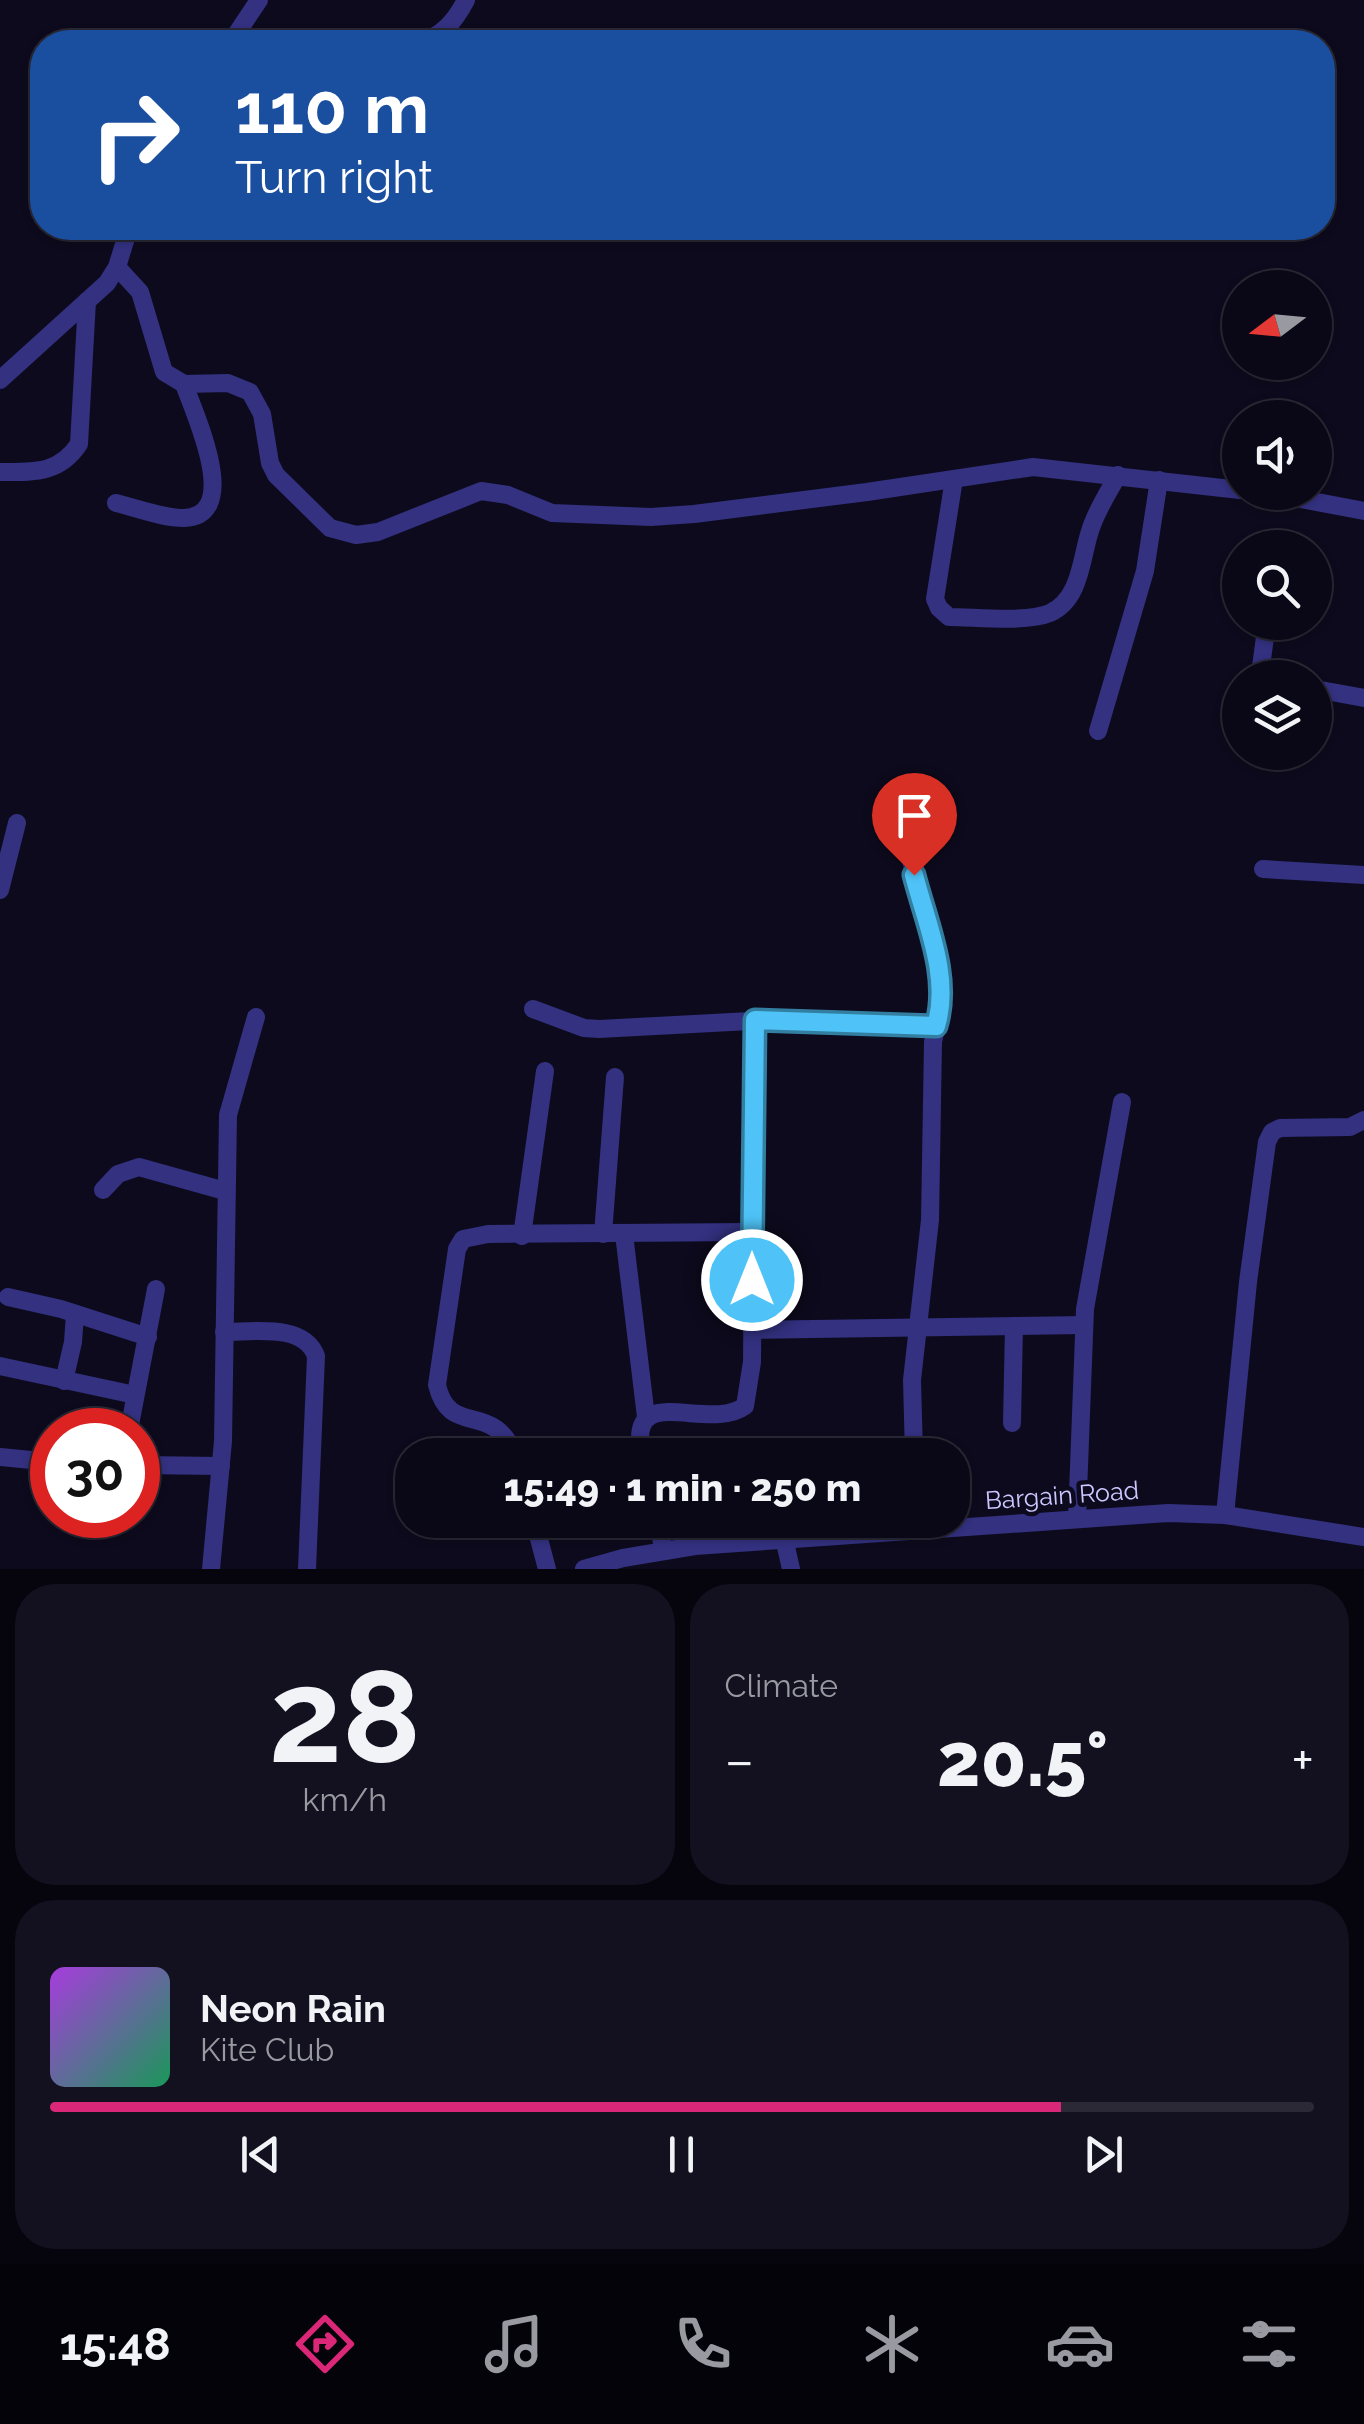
<!DOCTYPE html>
<html lang="en">
<head>
<meta charset="utf-8">
<style>
	:root { --surface:#0a0816; --page:#13111f; --text:#f1f3f6; --muted:#999aa1; --line:#2a2935; --accent:#db2777 }
	body { margin:0; font-family:Raleway,sans-serif; background:var(--page); color:var(--text); height:100vh; display:flex; flex-direction:column; font-size:38px; white-space:nowrap }
	* { box-sizing:border-box; margin:0 }
	p { font-size:32px; color:var(--muted) }
	.icon { flex:none; width:55px; height:55px; fill:none; stroke:currentColor; stroke-width:2; stroke-linecap:round; stroke-linejoin:round }
	.map { position:relative; height:1569px; overflow:hidden }
	.sheet { display:flex; flex-direction:column; gap:15px; padding:15px; background:#06040c; flex:1 }
	.sheet>* { flex:none }
	.hud { position:absolute; left:30px; top:30px; width:1305px; height:210px; border-radius:40px; box-shadow:0 2px 8px #0004,0 0 0 2px var(--line); background:#1a4fa0; color:#fff; overflow:hidden }
	.needle { width:65px; rotate:254deg }
	.fabs { position:absolute; left:1222px; top:270px; display:grid; gap:20px }
	.fabs a { display:grid; place-items:center; width:110px; height:110px; border-radius:50%; background:var(--surface); box-shadow:0 2px 8px #0004,0 0 0 2px var(--line); font-size:50px }
	.speed { position:absolute; left:30px; top:1408px; display:flex; gap:20px; font-size:50px; font-weight:700; text-align:center }
	.speed>* { display:grid; place-content:center; width:130px; height:130px; border-radius:50%; background:var(--surface); box-shadow:0 2px 8px #0004,0 0 0 2px var(--line); line-height:1 }
	.speed .limit { border:15px solid #d22; background:#fff; color:#111 }
	.pin { position:absolute; display:grid; place-items:center; width:85px; height:85px; color:#fff; margin:-102px -42px; border-radius:50% 50% 50% 0; rotate:-45deg; box-shadow:0 0 10px #0007 }
	.pin .icon { rotate:45deg }
	.me { position:absolute; width:110px; margin:-55px; rotate:0deg; stroke-linejoin:round; filter:drop-shadow(0 0 8px #0008) }
	.turn { display:flex; align-items:center; gap:35px; height:210px; padding:0 40px; font-size:45px }
	.turn .icon { width:130px; height:130px; stroke-width:2.5 }
	.turn b { display:block; font-size:70px; line-height:85px }
	.big { font-size:75px; font-weight:800; line-height:1.1 }
	.sheet .tile { flex:1; display:flex; flex-direction:column; justify-content:center; gap:15px; min-width:0; padding:0 35px; border-radius:40px; background:var(--page) }
	.sheet .dial { align-items:center; gap:0 }
	.dial b { font-size:130px; line-height:1 }
	.song { display:flex; align-items:center; gap:30px }
	.cover { width:120px; height:120px; border-radius:15px; background:linear-gradient(135deg,hsl(280 70% 55%),hsl(150 70% 35%)) }
	.played { height:10px; border-radius:5px; background:linear-gradient(90deg,var(--accent) 80%,var(--line) 80%) }
	.keys { display:flex; justify-content:space-around; direction:ltr }
	.heat { display:flex; justify-content:space-between; align-items:center; font-size:55px; direction:ltr }
	.sheet .tiles { flex:1; display:grid; gap:15px; grid-template-columns:1fr 1fr }
	.tile:last-child { grid-column:span 2 }
	.trip { position:absolute; left:395px; top:1438px; width:575px; height:100px; border-radius:40px; background:var(--surface); box-shadow:0 2px 8px #0004,0 0 0 2px var(--line); font-weight:800; line-height:100px; text-align:center }
	.menu { display:flex; height:160px; justify-content:space-around; align-items:center; background:#040309; color:var(--muted) }
	.menu .icon { width:70px; height:70px }
	.menu .selected { color:var(--accent) }
	.menu b { font-size:45px; color:var(--text) }
	.map>svg:first-child { display:block }
</style>
</head>
<body>
<div class="map">
<svg width="1364" height="1569" viewBox="0 0 1364 1569">
	<rect width="100%" height="100%" fill="#0d0a1d"/>
	<g fill="none" stroke-linecap="round" stroke-linejoin="round">
		<g stroke="#333180" stroke-width="18">
			<polyline points="231,42 259,0"/>
			<path d="M 419,42 C 442,37 455,21 466,0"/>
			<polyline points="117,267 140,292 164,372 184,384 228,383 250,392 262,414 270,463 276,475 330,528 356,535 378,532 481,491 508,495 552,513 651,517 694,514 867,492 1033,467 1240,490"/>
			<polyline points="0,380 107,283 117,267 129,228"/>
			<path d="M 0,472 C 34,472 59,474 79,444 L 87,301"/>
			<path d="M 954,479 L 935,599 L 939,608 L 949,617 C 976,617 1026,623 1050,613 C 1081,599 1081,558 1090,531 C 1096,511 1108,493 1118,475"/>
			<polyline points="1264,492 1364,511"/>
			<path d="M 116,503 C 137,508 162,518 184,518 C 243,516 194,413 184,384"/>
			<polyline points="1267,622 1261,667 1267,678"/>
			<polyline points="1315,689 1364,698"/>
			<polyline points="1098,731 1145,571 1159,480"/>
			<polyline points="900,820 937,958 942,1000 933,1042 930,1220 912,1380 914,1455"/>
			<polyline points="1263,869 1364,875"/>
			<polyline points="0,890 17,823"/>
			<polyline points="533,1009 584,1028 599,1029 789,1019 936,1025"/>
			<polyline points="103,1190 118,1174 139,1167 225,1191"/>
			<polyline points="603,1234 615,1077"/>
			<polyline points="624,1234 646,1417"/>
			<polyline points="522,1236 545,1071"/>
			<polyline points="8,1297 61,1309 148,1337"/>
			<polyline points="752,1330 1084,1325"/>
			<path d="M 224,1332 C 254,1332 304,1323 316,1356 L 307,1569"/>
			<polyline points="0,1366 135,1395"/>
			<polyline points="64,1381 73,1342 75,1314"/>
			<polyline points="1012,1423 1014,1326"/>
			<polyline points="129,1430 156,1289"/>
			<path d="M 515,1455 C 492,1399 450,1439 437,1385 L 457,1249 L 463,1239 L 488,1234 L 752,1232"/>
			<path d="M 642,1455 C 626,1379 708,1433 745,1406 L 752,1362 L 755,1020"/>
			<polyline points="0,1457 52,1462"/>
			<polyline points="138,1465 221,1466"/>
			<polyline points="1225,1515 1248,1282 1267,1142 1272,1132 1280,1128 1350,1127 1364,1120"/>
			<polyline points="1077,1519 1085,1309 1122,1102"/>
			<polyline points="534,1520 547,1569"/>
			<polyline points="657,1520 664,1551"/>
			<polyline points="784,1538 791,1569"/>
			<polyline points="211,1569 223,1441 228,1115 256,1017"/>
			<polyline points="584,1569 623,1558 695,1546 1168,1513 1225,1515 1364,1537"/>
		</g>
	</g>
	<g fill="none" stroke-linecap="round" stroke-linejoin="round">
		<g stroke="#337fa1" stroke-width="25">
			<path id="route" d="M 752,1280 L 755,1020 L 936,1026 C 951,977 926,922 914,875"/>
		</g>
		<use href="#route" stroke="#4fc3f7" stroke-width="18"/>
	</g>
	<g text-anchor="middle" dominant-baseline="central" stroke-width="9" stroke-linejoin="round" paint-order="stroke">
		<g font-size="25" fill="#ccc6ff" stroke="#0d0a1d">
			<text transform="translate(1062 1495) rotate(-4)">Bargain Road</text>
		</g>
	</g>
</svg>
<div class="fabs">
<a><svg class="needle" viewBox="-14 -14 28 28"><path d="M0-13l5 13h-10z" fill="#e53935"/><path d="M0 13l5-13h-10z" fill="#999aa1"/></svg></a>
<a><svg class="icon" aria-label="sound" viewBox="0 0 24 24"><path d="M4 9h4l5-4v14l-5-4H4zM17 9q2 3 0 6"/></svg></a>
<a><svg class="icon" aria-label="search" viewBox="0 0 24 24"><circle cx="10" cy="10" r="6"/><path d="M15 15l6 6"/></svg></a>
<a><svg class="icon" aria-label="layers" viewBox="0 0 24 24"><path d="M12 4l9 5-9 5-9-5zM3 14l9 5 9-5"/></svg></a>
</div>
<div class="speed"><div class="limit">30</div></div>
<div class="pin" style="left:914px;top:875px;background:#d93025"><svg class="icon" aria-label="arrive" viewBox="0 0 24 24"><path d="M6 21V4h12l-3 4 3 4H6"/></svg></div>
<svg class="me" style="left:752px;top:1280px" viewBox="-20 -20 40 40"><circle r="17" fill="#4fc3f7" stroke="#fff" stroke-width="3"/><path d="M0-11L8 9 0 5-8 9z" fill="#fff"/></svg>
<div class="trip">15:49 · 1 min · 250 m</div>
<div class="hud">
<div class="turn"><svg class="icon" aria-label="right" viewBox="0 0 24 24"><path d="M7 20v-9h11M14 6l5 5-5 5"/></svg><div><b>110 m</b>Turn right</div></div>
</div>
</div>
<section class="sheet">
<div class="tiles">
<div class="tile dial"><b>28</b><p>km/h</p></div>
<div class="tile"><p>Climate</p>
<div class="heat"><a>−</a><b class="big">20.5°</b><a>+</a></div>
</div>
<div class="tile">
<div class="song"><i class="cover"></i><div><b>Neon Rain</b><p>Kite Club</p></div></div>
<div class="played"></div>
<div class="keys"><svg class="icon" aria-label="previous" viewBox="0 0 24 24"><path d="M18 5L8 12l10 7zM5 5v14"/></svg><svg class="icon" aria-label="pause" viewBox="0 0 24 24"><path d="M8 5v14M16 5v14"/></svg><svg class="icon" aria-label="next" viewBox="0 0 24 24"><path d="M6 5l10 7-10 7zM19 5v14"/></svg></div>
</div>
</div>
</section>
<nav class="menu">
<b>15:48</b>
<svg class="icon selected" aria-label="directions" viewBox="0 0 24 24"><path d="M12 3l9 9-9 9-9-9zM9 14v-3h6M13 9l2 2-2 2"/></svg>
<svg class="icon" aria-label="music" viewBox="0 0 24 24"><path d="M9 18V5l10-2v13"/><circle cx="6" cy="18" r="3"/><circle cx="16" cy="16" r="3"/></svg>
<svg class="icon" aria-label="phone" viewBox="0 0 24 24"><path d="M5 4h4l2 5-3 2q2 4 5 5l2-3 5 2v4C11 20 4 13 5 4z"/></svg>
<svg class="icon" aria-label="climate" viewBox="0 0 24 24"><path d="M12 3v18M4 7l16 10M4 17L20 7"/></svg>
<svg class="icon" aria-label="car" viewBox="0 0 24 24"><path d="M5 17H2v-5l4-1 3-4h7l3 4 3 1v5h-3M9 17h6M6 11h13"/><circle cx="7" cy="17" r="2"/><circle cx="17" cy="17" r="2"/></svg>
<svg class="icon" aria-label="filters" viewBox="0 0 24 24"><path d="M4 7h16M4 17h16"/><circle cx="9" cy="7" r="2"/><circle cx="15" cy="17" r="2"/></svg>
</nav>
</body>
</html>
